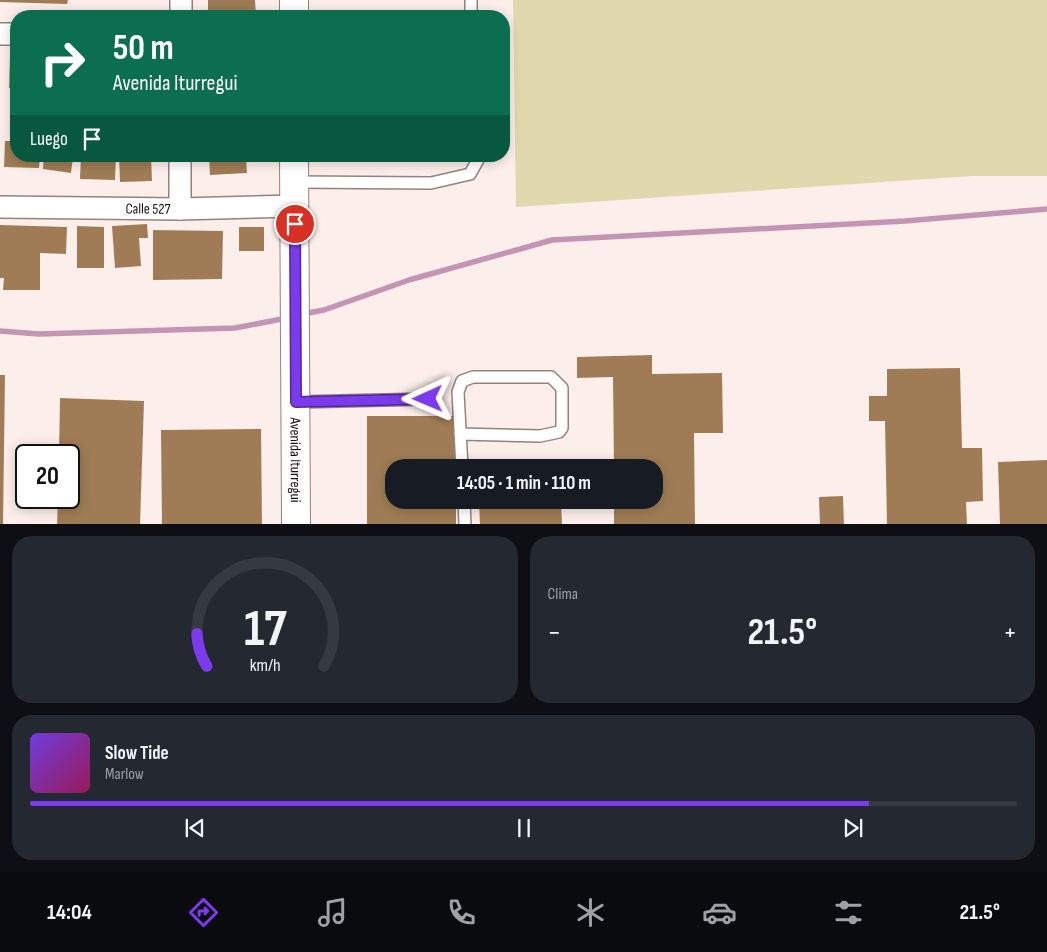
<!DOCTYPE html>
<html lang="es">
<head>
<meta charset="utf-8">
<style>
	:root { --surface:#171b24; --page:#242831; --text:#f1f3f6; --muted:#9ea1a6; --line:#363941; --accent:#7c3aed }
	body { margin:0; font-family:"Sofia Sans Condensed",sans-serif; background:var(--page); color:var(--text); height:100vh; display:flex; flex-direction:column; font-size:19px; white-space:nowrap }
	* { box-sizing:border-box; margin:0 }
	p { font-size:16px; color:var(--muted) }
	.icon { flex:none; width:28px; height:28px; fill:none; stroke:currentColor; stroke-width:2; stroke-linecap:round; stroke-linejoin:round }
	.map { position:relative; height:524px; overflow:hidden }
	.drawer { display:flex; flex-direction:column; gap:12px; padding:12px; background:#0d0f14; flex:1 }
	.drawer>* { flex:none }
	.top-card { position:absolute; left:10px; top:10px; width:500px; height:152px; border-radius:20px; box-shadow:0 2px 12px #0003; background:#0b6e4f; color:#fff; overflow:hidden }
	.speed { position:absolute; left:15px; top:444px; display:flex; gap:10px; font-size:25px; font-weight:700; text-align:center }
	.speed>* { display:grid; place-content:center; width:65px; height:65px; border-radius:50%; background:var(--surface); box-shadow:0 2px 12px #0003; line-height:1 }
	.speed .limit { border:2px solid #111; border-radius:8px; background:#fff; color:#111 }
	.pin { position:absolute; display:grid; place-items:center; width:42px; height:42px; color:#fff; margin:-21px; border:2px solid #fff; border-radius:50%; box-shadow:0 1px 5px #0007 }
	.me { position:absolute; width:55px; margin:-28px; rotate:269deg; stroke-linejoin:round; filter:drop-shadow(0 0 4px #0008) }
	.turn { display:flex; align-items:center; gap:18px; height:105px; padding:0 20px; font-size:22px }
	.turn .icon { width:65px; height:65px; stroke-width:2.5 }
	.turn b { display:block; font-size:35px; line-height:42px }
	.then { display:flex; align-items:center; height:48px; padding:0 20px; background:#0003; gap:10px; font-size:19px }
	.big { font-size:38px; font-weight:700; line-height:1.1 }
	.drawer .widget { flex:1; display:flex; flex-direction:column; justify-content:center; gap:8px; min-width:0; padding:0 18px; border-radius:20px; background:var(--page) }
	.drawer .dial { align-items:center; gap:0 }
	.dial svg { height:130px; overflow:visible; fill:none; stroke:var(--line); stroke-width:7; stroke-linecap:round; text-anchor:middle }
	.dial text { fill:var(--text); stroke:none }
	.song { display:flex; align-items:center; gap:15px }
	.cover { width:60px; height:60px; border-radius:8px; background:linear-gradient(135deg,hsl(260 70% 55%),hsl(330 70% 35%)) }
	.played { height:5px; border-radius:2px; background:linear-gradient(90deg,var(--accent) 85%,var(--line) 85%) }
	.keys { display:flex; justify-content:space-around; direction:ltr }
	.heat { display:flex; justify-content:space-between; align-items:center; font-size:28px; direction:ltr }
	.drawer .tiles { flex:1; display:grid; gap:12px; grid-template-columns:1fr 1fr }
	.widget:last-child { grid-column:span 2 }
	.trip { position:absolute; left:385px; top:459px; width:278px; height:50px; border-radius:20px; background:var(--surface); box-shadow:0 2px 12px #0003; font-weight:700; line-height:50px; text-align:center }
	.dock { display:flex; height:80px; justify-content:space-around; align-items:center; background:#090b0e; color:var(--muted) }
	.dock .icon { width:35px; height:35px }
	.dock .selected { color:var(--accent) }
	.dock b { font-size:22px; color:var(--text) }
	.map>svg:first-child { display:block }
</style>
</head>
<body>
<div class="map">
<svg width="1047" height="525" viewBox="0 0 1047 525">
	<rect width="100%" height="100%" fill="#fcefeb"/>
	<polygon fill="#e1d9ad" points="513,0 1047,0 1047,176 972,176 516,207"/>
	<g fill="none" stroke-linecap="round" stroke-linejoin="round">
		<g stroke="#c394b4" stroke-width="5.5">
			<polyline points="303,314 324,310 409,280 552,240 905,221 1047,209"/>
			<polyline points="0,331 39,334 235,328 287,318"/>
		</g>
	</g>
	<g fill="#9f7c55">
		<polygon points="0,0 68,0 67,4 0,2"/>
		<polygon points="208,0 255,0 256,16 208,16"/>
		<polygon points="10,58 16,58 16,88 9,88"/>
		<polygon points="5,141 16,141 16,156 40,156 39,168 4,167"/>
		<polygon points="44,156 73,156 71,173 43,169"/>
		<polygon points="81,156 116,156 115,180 80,179"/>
		<polygon points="119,156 151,156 152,181 120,182"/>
		<polygon points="209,156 246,156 247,173 210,175"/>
		<polygon points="147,224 148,238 139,238 141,266 115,268 112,226"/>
		<polygon points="0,225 67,227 66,254 40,253 40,290 3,290 4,278 0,278"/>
		<polygon points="77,226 104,227 104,268 77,268"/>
		<rect x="239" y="227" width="25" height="24"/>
		<polygon points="153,230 223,231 222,279 153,280"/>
		<polygon points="652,355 652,374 722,373 723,433 694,433 695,525 614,525 614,500 654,500 654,468 614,468 613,377 577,378 577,357"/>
		<polygon points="960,368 962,448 982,448 983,501 966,502 967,525 887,525 885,421 869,421 869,396 887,396 887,369"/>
		<polygon points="0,375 5,375 3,525 0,525"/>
		<polygon points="60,398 144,401 140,525 57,525 58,498 69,498 69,455 59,455"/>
		<polygon points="367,416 457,416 456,468 394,468 394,500 456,500 456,525 367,525"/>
		<polygon points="261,429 262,525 162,525 161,430"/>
		<polygon points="1047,460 1047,525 1000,525 998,462"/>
		<polygon points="843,496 844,525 820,525 819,497"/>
		<polygon points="479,500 561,500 562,525 480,525"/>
	</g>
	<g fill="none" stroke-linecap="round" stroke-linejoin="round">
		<g stroke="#95827b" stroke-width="14">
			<g id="service">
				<polyline points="471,0 471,16"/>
				<polyline points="294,182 431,183 470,174 480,156"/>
				<polyline points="296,402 428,399"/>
				<polyline points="460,434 540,436 559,432 562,428 562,388 551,377 473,377 462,381 458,392 462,468"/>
				<polyline points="464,500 465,525"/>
			</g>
		</g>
		<g stroke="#95827b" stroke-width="24">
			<g id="minor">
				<polyline points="181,16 181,0"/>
				<polyline points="0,34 16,34"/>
				<path id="s1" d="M 0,207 L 180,209 L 295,206"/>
				<polyline points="180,209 180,156"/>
			</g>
		</g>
		<g stroke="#95827b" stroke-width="30">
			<g id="tertiary">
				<polyline points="294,0 294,16"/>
				<path id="s2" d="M 294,156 L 296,525"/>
			</g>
		</g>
		<use href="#service" stroke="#fff" stroke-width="11"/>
		<use href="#minor" stroke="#fff" stroke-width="21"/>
		<use href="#tertiary" stroke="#fff" stroke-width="28"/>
	</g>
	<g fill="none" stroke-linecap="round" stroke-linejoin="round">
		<g stroke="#51269a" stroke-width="12">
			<polyline id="route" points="295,224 296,402 428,399"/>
		</g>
		<use href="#route" stroke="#7c3aed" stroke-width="9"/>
	</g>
	<g text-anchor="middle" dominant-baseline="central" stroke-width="4" stroke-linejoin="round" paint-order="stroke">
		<g font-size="15" fill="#1a1311" stroke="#fcefeb">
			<text stroke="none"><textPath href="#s1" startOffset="148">Calle 527</textPath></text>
			<text stroke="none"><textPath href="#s2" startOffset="304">Avenida Iturregui</textPath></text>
		</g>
	</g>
</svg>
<div class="speed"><div class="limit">20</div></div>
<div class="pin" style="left:295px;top:224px;background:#d93025"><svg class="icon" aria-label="arrive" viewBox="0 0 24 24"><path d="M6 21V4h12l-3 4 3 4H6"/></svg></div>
<svg class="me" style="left:428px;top:399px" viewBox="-20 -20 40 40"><path d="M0-17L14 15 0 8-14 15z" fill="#7c3aed" stroke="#fff" stroke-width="4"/></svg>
<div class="trip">14:05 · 1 min · 110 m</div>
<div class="top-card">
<div class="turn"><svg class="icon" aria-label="right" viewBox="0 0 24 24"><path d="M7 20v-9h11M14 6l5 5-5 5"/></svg><div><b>50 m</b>Avenida Iturregui</div></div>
<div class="then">Luego<svg class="icon" aria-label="arrive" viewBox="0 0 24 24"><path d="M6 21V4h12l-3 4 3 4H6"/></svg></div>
</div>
</div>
<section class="drawer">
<div class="tiles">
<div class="widget dial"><svg viewBox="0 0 100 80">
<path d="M14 69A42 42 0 1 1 86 69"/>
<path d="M14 69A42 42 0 0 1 8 49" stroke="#7c3aed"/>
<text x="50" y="56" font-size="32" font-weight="700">17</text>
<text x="50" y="72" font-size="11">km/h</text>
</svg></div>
<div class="widget"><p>Clima</p>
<div class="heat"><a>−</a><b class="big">21.5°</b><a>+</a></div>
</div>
<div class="widget">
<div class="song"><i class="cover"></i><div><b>Slow Tide</b><p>Marlow</p></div></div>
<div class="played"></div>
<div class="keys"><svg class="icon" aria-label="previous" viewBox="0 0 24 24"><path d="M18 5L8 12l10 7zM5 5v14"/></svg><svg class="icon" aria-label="pause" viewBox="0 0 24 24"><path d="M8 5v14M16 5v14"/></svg><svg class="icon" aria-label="next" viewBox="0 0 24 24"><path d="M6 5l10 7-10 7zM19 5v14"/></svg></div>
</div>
</div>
</section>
<nav class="dock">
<b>14:04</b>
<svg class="icon selected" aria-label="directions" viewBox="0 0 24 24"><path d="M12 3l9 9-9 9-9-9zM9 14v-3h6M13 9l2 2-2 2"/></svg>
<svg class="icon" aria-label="music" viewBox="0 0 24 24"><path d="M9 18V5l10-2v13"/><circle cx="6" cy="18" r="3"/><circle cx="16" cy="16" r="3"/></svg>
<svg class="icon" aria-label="phone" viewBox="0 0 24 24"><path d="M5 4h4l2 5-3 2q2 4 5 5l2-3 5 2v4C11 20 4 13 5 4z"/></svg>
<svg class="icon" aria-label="climate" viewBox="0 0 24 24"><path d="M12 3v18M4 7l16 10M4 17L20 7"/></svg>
<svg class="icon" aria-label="car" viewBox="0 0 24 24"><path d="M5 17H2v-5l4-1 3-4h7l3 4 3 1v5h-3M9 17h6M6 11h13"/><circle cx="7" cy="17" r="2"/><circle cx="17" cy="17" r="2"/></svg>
<svg class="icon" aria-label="filters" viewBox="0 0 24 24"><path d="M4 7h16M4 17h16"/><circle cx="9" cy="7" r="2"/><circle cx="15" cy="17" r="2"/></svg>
<b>21.5°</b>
</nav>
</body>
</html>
